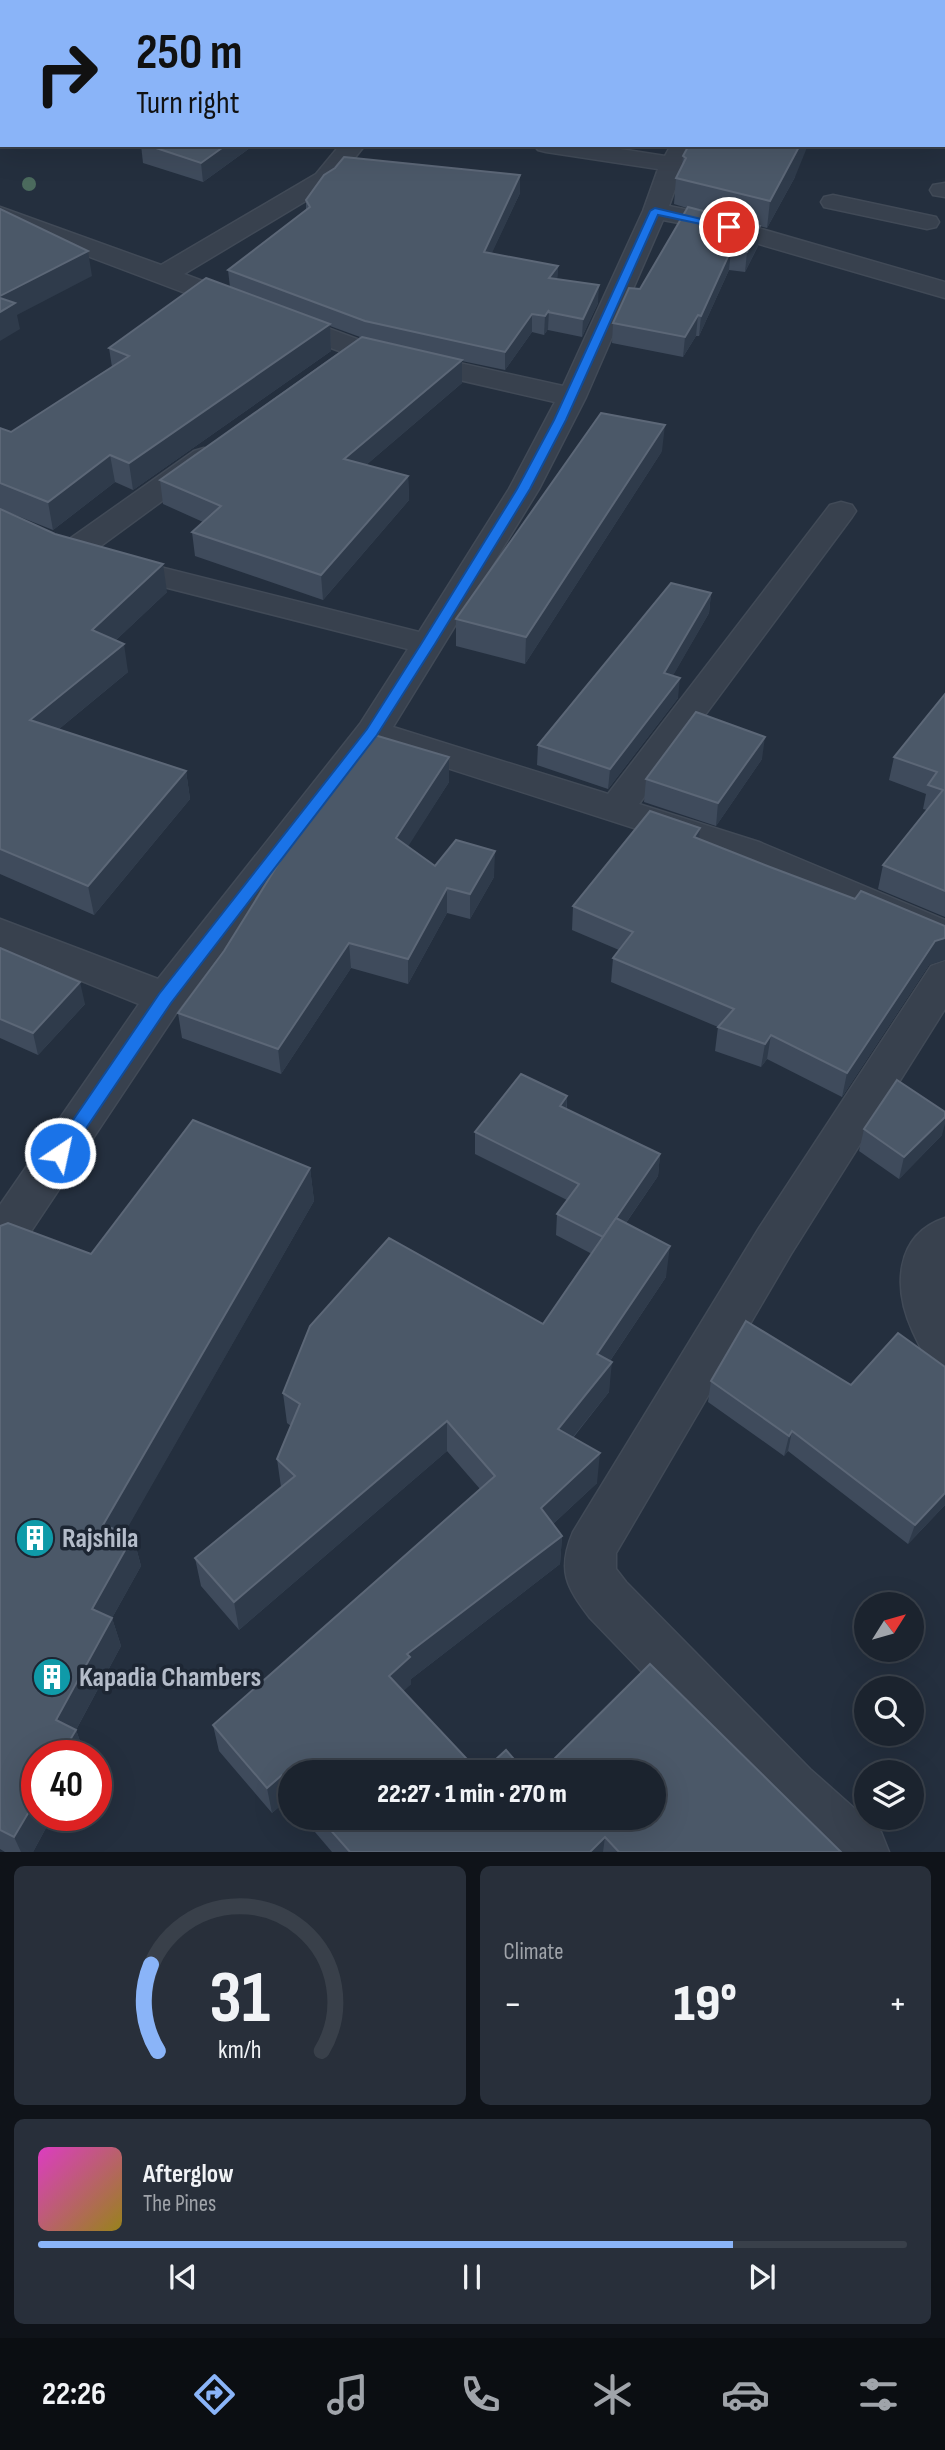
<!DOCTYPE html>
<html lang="en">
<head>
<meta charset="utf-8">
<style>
	:root { --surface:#1b232e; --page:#282f3a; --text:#f1f3f6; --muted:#a0a4aa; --line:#39404a; --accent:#8ab4f8 }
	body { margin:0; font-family:"Sofia Sans Condensed",sans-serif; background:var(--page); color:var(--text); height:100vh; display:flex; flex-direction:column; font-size:26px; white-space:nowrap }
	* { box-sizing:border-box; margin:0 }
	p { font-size:23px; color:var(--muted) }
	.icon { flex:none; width:38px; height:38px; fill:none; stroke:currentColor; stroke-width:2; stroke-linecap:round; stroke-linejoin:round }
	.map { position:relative; height:1852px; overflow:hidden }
	.drawer { display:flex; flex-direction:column; gap:14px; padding:14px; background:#0f1319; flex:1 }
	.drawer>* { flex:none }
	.banner { position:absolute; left:0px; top:0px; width:945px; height:147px; box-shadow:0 7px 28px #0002,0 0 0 2px var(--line); background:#8ab4f8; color:#111; overflow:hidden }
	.needle { width:46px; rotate:53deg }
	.buttons { position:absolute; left:854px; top:1592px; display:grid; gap:14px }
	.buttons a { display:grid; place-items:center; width:70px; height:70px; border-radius:50%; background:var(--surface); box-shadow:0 7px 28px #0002,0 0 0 2px var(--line); font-size:35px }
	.speed { position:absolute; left:21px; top:1740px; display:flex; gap:14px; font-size:35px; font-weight:700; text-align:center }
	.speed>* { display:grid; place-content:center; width:91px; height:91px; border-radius:50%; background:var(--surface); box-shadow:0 7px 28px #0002,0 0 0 2px var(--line); line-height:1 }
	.speed .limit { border:10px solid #d22; background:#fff; color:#111 }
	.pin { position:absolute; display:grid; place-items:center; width:60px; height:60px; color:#fff; margin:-30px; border:4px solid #fff; border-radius:50%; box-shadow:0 2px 7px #0007 }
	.me { position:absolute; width:77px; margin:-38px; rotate:34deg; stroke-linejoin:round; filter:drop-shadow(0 0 5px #0008) }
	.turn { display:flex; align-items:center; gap:24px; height:147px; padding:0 21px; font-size:32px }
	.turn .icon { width:91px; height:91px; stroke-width:2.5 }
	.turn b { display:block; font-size:49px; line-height:60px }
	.big { font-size:52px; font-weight:800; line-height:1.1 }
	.drawer .card { flex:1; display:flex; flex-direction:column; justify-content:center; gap:10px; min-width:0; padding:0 24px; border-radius:10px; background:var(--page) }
	.drawer .dial { align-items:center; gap:0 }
	.dial svg { height:182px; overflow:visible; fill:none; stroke:var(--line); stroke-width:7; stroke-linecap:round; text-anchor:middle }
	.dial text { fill:var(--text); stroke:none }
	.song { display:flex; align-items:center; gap:21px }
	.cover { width:84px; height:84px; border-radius:10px; background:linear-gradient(135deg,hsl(310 70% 55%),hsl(50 70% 35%)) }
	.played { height:7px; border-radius:4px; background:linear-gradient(90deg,var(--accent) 80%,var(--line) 80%) }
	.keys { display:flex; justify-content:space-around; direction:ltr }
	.heat { display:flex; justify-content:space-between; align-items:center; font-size:38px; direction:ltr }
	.drawer .tiles { flex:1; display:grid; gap:14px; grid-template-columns:1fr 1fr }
	.card:last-child { grid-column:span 2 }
	.trip { position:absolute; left:278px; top:1760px; width:388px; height:70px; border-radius:35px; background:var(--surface); box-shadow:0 7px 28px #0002,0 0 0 2px var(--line); font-weight:800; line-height:70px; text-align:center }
	.menu { display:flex; height:112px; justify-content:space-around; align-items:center; background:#0b0e12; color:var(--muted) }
	.menu .icon { width:49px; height:49px }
	.menu .selected { color:var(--accent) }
	.menu b { font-size:32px; color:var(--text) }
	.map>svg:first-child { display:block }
</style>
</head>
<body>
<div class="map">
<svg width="945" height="1852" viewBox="0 0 945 1852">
	<rect width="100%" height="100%" fill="#242f3e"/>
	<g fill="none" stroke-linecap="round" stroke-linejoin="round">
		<g stroke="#414a57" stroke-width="3">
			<g id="minor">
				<polygon points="684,0 720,0 721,2 685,2"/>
				<polygon points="743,0 763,0 742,2"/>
				<rect x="943" y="68" width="2" height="14"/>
				<polygon points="340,145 365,145 334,184 184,274 365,342 563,386 643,211 658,169 546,152 538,150 534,145 595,145 665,156 671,145 695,145 684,164 669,206 713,215 945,282 945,298 700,227 663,220 586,397 539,489 393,727 608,794 830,505 841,502 852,505 856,511 852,517 639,804 759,842 945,920 945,950 733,860 379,746 179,1009 16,1254 0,1260 0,1205 139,1004 0,948 0,919 158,979 360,724 408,649 105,572 100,565 105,558 116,556 419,632 509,489 555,402 347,354 0,223 0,207 161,265 316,174"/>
				<polygon points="945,183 945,197 933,195 930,190 933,185"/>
				<polygon points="833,195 936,217 939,222 936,227 927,229 824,207 821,202 824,197"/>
				<polygon points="204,448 214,451 219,457 214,463 83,559 72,561 61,559 56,552 61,545 194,451"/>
				<path d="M 945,961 L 945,1009 L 791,1254 L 616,1553 L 616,1569 L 626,1582 L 810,1769 L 881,1832 L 889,1852 L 819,1852 L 772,1807 L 590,1618 C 566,1587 557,1570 573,1532 L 759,1228 L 931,966 Z"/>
				<path d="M 945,1218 L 945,1365 C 941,1364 933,1362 930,1360 C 922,1354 917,1340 913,1332 C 893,1289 894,1235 945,1218 Z"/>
			</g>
		</g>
		<use href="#minor" fill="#38414e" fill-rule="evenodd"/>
	</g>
	<circle fill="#4b6a5d" cx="29" cy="184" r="7"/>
	<g fill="#3f4b5c">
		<polygon points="0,0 163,0 161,2 2,2 2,16 0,16"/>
		<polygon points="945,0 945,61 943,60 943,2"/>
		<polygon points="141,145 254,145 203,182 143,163"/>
		<polygon points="683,156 795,177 767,228 727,218 758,246 745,272 729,270 699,336 696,336 683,357 612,343 613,323 640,289 687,208 674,204 676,178 682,167"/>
		<polygon points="520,175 520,193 491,254 558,266 557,279 598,303 582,337 548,330 548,329 544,335 532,332 505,370 462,361 462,383 366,465 408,476 409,500 323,600 195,556 192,532 203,522 163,504 160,480 360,337 330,326 331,351 133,490 115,482 53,530 0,509 167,592 116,640 128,672 59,729 186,771 190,799 94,915 0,874 0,428 11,432 112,367 109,348 230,287 228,270 306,210 306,200"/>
		<polygon points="662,451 525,664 456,646 456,619"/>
		<polygon points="711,593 709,613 673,675 678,698 608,789 537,765 538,745"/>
		<polygon points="945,694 945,917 878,889 883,865 927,810 923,809 926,794 889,780 894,757"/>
		<polygon points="449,757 449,782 407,847 435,866 494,877 470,919 447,913 408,984 351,968 281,1074 182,1038 178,1013 224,951 291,844 290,839"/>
		<polygon points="762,759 716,826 644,802 646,779"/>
		<polygon points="699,839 929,965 842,1097 767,1059 761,1067 715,1051 718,1027 611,982 613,958 619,950 572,930 573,906"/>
		<polygon points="0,948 85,1004 38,1055 0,1038"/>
		<polygon points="567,1096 567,1109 660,1154 658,1176 626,1223 666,1277 610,1361 609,1392 573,1438 597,1483 553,1524 562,1536 560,1564 411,1679 411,1684 403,1691 290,1773 290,1804 287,1800 272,1813 219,1751 213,1725 480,1489 447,1451 239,1630 201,1586 195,1558 281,1487 277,1459 291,1426 287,1423 283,1393 543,1324 592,1254 556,1235 557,1214 567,1200 475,1154 475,1132"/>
		<polygon points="864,1129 942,1135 899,1179 859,1151"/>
		<polygon points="310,1168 314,1201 124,1533 133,1536 141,1566 112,1618 121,1646 76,1730 85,1755 37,1755 53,1815 33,1852 5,1852 0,1849 0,1226 91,1254"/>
		<polygon points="711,1381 945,1505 908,1544 788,1451 784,1456 708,1402"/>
		<polygon points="303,1818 654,1818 841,1852 332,1852"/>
	</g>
	<g fill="#2f3b4b">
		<polygon points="141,0 163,0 161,2 138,2"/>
		<polygon points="608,0 617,0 617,2 606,2"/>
		<polygon points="226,145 254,145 203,182 201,163"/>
		<polygon points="800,145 808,145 795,177 767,228 770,201"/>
		<polygon points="520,175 520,193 484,270 484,252"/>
		<polygon points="760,226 758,246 745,272 747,252"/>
		<polygon points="731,250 729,270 699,336 701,316"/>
		<polygon points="88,251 92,276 17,315 20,329 0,341 0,296"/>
		<polygon points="558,266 557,284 549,278"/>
		<polygon points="599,285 598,303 582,337 583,319"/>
		<polygon points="549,310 548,329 544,335 545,316"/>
		<polygon points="532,314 532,332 505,370 505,352"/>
		<polygon points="698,315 696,336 683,357 685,337"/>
		<polygon points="330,324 331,351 133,490 129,463"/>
		<polygon points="462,360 462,383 345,483 344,459"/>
		<polygon points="665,425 662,451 525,664 526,637"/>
		<polygon points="110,455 115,482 53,530 48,502"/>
		<polygon points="408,476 409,500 323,600 321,575"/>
		<polygon points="163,564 167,592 97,658 92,630"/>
		<polygon points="711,593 709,613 663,693 664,673"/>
		<polygon points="124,644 128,672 36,748 30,720"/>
		<polygon points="680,678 678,698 608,789 610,769"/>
		<polygon points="765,737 762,759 716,826 718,803"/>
		<polygon points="449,757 449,782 397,864 396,838"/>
		<polygon points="186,771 190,799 94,915 88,886"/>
		<polygon points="700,828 698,851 694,837"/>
		<polygon points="495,851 494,877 470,919 470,894"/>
		<polygon points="447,888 447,913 408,984 408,959"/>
		<polygon points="945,938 945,960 929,965 842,1097 847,1073 935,941"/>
		<polygon points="349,943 351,968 281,1074 278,1049"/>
		<polygon points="80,982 85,1004 38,1055 33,1033"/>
		<polygon points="771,1035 767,1059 761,1067 765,1044"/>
		<polygon points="567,1096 566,1118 560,1106"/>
		<polygon points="945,1117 945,1124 942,1135 899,1179 904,1157"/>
		<polygon points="660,1154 658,1176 601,1259 603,1237"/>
		<polygon points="310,1168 314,1201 112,1555 103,1525"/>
		<polygon points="670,1246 666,1277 595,1383 612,1362 609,1392 556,1458 558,1429 597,1354"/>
		<polygon points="447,1421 447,1451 239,1630 234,1602"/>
		<polygon points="792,1431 788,1451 784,1456 789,1436"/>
		<polygon points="600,1453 597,1483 539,1537 541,1508"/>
		<polygon points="945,1493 945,1505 908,1544 915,1525"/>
		<polygon points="133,1536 141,1566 112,1618 121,1646 70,1741 76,1730 85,1755 61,1755 56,1720 92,1609"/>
		<polygon points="562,1536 560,1564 411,1679 411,1684 391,1703 389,1676 407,1654"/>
		<polygon points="282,1775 287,1800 272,1813 267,1788"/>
		<polygon points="37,1798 37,1815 53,1815 33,1852 21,1852 14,1837"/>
		<polygon points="605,1837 603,1852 590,1852"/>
	</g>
	<g fill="#4b5868" stroke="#5c6777" stroke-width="2">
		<polygon points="7,0 141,0 138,2 19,2"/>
		<polygon points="450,0 608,0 606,2 449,2"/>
		<polygon points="772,0 945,0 945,36 943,36 943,2 771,2"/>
		<polygon points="147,145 226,145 201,163"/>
		<polygon points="689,145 800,145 770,201 676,178 686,158 683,156"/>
		<polygon points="344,157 520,175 484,252 558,266 549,278 599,285 583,319 548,312 549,310 545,316 532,314 505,352 365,321 228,270 310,207 306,200 324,175 335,168"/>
		<polygon points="688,207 760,226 747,252 731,250 701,316 698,315 685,337 613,323 629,288 640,289"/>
		<polygon points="0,209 88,251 0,296"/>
		<polygon points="206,278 330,324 129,463 110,455 48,502 0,483 0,428 11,432 129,356 109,348"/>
		<polygon points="0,298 15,303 0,312"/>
		<polygon points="362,337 462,360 344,459 408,476 321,575 192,532 221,506 160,480"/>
		<polygon points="601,413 665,425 526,637 456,619"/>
		<polygon points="0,509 55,534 163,564 92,630 124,644 30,720 186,771 88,886 0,849"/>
		<polygon points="671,583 711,593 664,673 680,678 610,769 538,745"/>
		<polygon points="945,694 945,891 883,865 943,790 928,785 937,772 894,757"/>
		<polygon points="696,712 765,737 718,803 646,779"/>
		<polygon points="371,734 449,757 396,838 435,866 456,840 495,851 470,894 447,888 408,959 349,943 278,1049 178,1013 224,951 293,840 290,839"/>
		<polygon points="650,811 700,828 694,837 770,867 855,899 861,891 945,926 945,938 935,941 847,1073 771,1035 765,1044 718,1027 734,1009 613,958 633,932 573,906"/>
		<polygon points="0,948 80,982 33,1033 0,1019"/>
		<polygon points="521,1074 567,1096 560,1106 660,1154 603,1237 557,1214 579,1184 475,1132"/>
		<polygon points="897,1080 945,1112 945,1117 904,1157 864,1129"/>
		<polygon points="193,1120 310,1168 103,1525 133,1536 92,1609 112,1618 56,1720 76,1730 61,1755 37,1755 37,1798 14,1837 0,1830 0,1226 8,1223 91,1254"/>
		<polygon points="616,1218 670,1246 597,1354 612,1362 558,1429 600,1453 541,1508 562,1536 407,1654 410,1657 389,1676 480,1773 290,1773 290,1784 282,1775 267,1788 213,1725 495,1476 447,1421 234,1602 195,1558 295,1476 277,1459 300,1404 283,1393 310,1326 389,1238 543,1324"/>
		<polygon points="746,1321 851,1385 898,1333 945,1367 945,1493 915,1525 792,1431 789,1436 711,1381"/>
		<polygon points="650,1664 841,1852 619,1852 605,1837 590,1852 350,1852 320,1818 654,1818 654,1773 540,1773"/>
		<polygon points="506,1750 526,1773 481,1773"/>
	</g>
	<polygon fill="#1a73e8" stroke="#114b97" stroke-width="2" points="655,208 735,227 729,230 658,215 566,420 530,489 435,644 377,735 171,1003 66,1158 54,1158 51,1153 54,1148 159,994 367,729 421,644 517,489 554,420 650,211"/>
	<defs>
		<g id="building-disc" transform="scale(2.0125)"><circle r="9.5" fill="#0f9aa8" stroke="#1d2633"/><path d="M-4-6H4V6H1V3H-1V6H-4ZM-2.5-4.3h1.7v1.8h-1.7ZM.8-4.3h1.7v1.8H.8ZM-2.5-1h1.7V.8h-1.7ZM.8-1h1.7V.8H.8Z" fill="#fff"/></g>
	</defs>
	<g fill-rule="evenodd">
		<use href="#building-disc" x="35" y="1538"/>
		<use href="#building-disc" x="52" y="1677"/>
	</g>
	<g text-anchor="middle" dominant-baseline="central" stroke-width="7" stroke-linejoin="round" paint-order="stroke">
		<g font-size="28" font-weight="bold" fill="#b4bcc9" stroke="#1d2633" text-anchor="start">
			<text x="62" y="1538">Rajshila</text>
			<text x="79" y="1677">Kapadia Chambers</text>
		</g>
	</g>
</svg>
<div class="buttons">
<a><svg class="needle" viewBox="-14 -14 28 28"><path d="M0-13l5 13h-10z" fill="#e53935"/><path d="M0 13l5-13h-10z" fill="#a0a4aa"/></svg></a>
<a><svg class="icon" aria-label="search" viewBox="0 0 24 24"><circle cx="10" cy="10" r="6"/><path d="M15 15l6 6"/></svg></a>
<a><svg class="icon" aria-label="layers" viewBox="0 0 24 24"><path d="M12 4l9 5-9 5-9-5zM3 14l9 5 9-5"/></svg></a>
</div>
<div class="speed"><div class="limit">40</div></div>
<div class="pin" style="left:729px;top:227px;background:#d93025"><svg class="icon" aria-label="arrive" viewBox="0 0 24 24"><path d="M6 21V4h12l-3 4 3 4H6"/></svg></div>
<svg class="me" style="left:60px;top:1153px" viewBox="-20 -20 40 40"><circle r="17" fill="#1a73e8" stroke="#fff" stroke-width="3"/><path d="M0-11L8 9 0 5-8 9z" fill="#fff"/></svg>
<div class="trip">22:27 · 1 min · 270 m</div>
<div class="banner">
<div class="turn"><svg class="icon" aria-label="right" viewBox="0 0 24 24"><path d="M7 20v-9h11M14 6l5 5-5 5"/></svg><div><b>250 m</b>Turn right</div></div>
</div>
</div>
<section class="drawer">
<div class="tiles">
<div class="card dial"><svg viewBox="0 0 100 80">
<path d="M14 69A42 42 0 1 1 86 69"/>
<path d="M14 69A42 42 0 0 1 11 31" stroke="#8ab4f8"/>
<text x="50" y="56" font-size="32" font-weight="700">31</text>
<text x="50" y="72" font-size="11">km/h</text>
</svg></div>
<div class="card"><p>Climate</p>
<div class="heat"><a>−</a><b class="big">19°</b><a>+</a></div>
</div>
<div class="card">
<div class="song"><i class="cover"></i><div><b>Afterglow</b><p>The Pines</p></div></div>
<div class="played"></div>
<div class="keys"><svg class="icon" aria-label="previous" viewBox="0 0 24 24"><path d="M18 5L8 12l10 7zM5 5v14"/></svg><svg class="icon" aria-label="pause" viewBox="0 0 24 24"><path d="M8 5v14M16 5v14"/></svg><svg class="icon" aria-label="next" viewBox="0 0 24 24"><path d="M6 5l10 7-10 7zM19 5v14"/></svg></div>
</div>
</div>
</section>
<nav class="menu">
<b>22:26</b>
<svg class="icon selected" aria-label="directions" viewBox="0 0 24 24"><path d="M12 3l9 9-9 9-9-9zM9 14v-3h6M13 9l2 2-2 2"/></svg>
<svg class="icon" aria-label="music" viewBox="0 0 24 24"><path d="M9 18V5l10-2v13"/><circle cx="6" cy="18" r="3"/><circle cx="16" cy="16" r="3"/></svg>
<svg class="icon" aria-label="phone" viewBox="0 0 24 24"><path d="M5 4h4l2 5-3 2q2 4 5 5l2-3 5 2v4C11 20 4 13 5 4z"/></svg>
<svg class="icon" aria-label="climate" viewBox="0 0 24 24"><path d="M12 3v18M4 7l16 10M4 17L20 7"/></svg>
<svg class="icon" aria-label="car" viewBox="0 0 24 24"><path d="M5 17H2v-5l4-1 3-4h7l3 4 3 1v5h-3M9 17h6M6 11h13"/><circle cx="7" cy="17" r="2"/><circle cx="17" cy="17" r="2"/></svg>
<svg class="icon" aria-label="filters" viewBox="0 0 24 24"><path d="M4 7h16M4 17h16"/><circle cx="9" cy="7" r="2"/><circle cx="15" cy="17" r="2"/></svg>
</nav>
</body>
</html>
